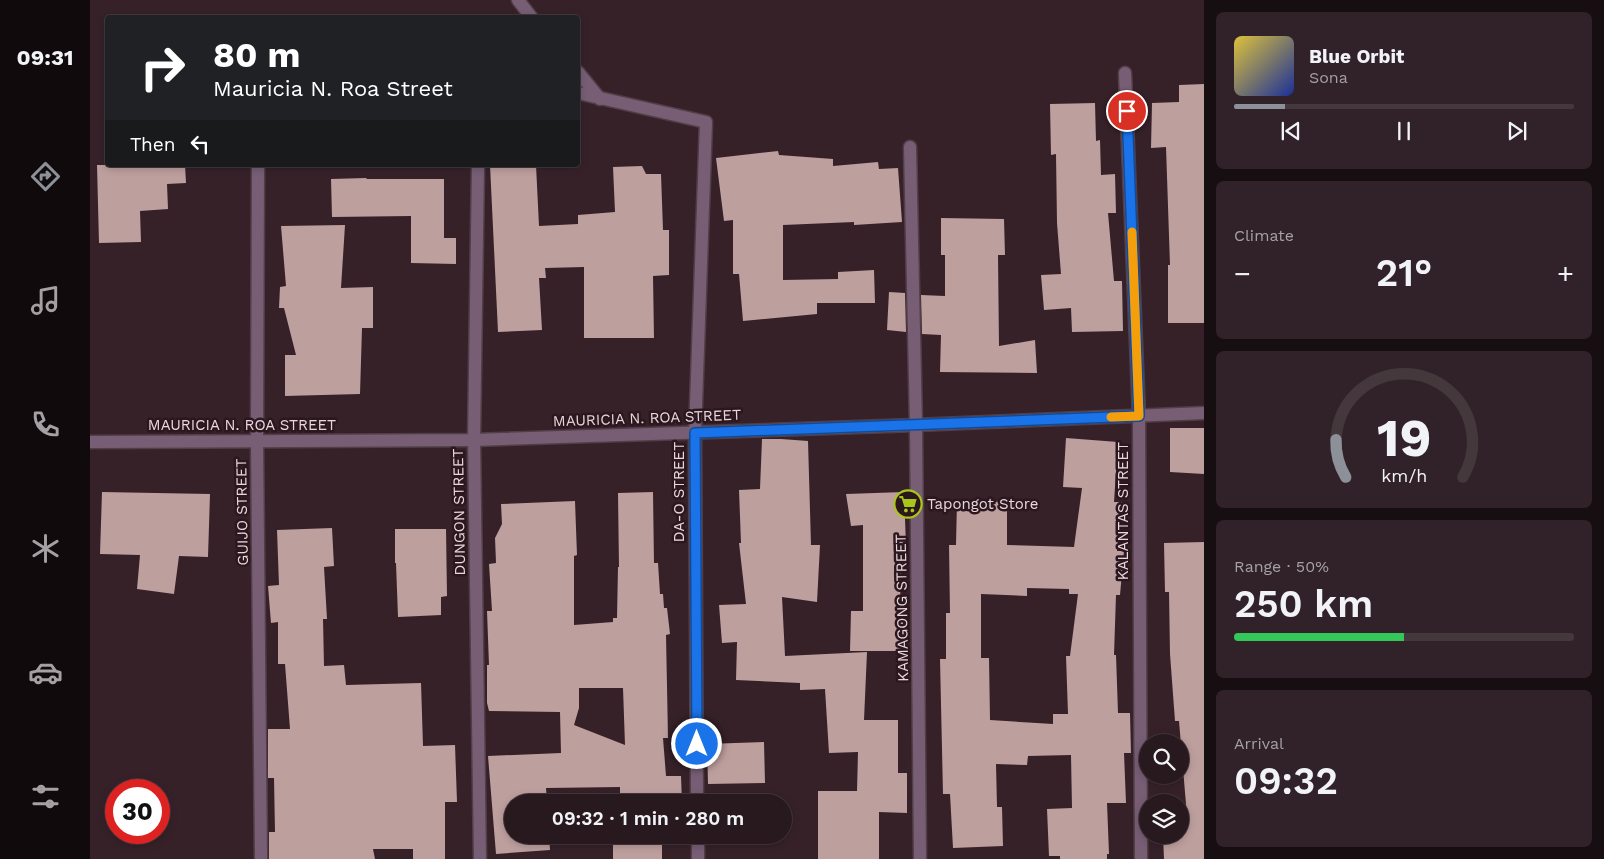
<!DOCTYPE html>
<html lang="en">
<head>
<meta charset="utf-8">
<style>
	:root { --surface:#28191f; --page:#302228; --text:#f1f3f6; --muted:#a5a0a4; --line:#44383d; --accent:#8c9099 }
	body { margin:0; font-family:"Work Sans",sans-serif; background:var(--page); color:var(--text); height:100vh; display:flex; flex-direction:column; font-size:19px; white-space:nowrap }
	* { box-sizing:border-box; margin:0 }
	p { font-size:16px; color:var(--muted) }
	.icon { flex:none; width:28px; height:28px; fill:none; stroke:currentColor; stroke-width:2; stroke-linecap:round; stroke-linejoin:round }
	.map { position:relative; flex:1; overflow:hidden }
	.drawer { display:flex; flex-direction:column; gap:12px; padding:12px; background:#160e11; width:400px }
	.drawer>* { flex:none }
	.banner { position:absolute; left:15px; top:15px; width:475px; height:152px; border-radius:5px; box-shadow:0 2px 8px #0003,0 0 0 1px var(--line); background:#202124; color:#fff; overflow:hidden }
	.tools { position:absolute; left:1049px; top:734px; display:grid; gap:10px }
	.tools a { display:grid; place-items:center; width:50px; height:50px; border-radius:50%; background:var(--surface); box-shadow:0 2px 8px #0003,0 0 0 1px var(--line); font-size:25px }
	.speed { position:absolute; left:15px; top:779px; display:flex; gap:10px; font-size:25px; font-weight:700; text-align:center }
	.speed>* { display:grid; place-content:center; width:65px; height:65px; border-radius:50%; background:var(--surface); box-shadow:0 2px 8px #0003,0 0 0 1px var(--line); line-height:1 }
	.speed .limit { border:8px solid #d22; background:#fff; color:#111 }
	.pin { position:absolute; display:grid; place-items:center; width:42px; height:42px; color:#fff; margin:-21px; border:2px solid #fff; border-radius:50%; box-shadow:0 1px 5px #0007 }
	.me { position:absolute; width:55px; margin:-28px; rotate:0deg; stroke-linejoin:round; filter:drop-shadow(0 0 4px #0008) }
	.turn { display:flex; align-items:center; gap:18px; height:105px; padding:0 25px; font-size:22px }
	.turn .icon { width:65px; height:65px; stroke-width:2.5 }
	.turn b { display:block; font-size:35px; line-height:42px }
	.then { display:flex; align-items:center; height:48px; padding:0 25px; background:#0003; gap:10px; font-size:19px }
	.big { font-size:38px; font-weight:600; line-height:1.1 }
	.drawer .card { flex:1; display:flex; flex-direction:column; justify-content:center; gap:8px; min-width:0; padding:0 18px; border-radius:8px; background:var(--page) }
	.drawer .dial { align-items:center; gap:0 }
	.dial svg { height:130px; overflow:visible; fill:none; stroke:var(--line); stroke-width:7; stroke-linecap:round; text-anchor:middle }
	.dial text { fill:var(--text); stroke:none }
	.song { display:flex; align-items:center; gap:15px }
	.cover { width:60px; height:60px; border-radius:8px; background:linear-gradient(135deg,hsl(50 70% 55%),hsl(230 70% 35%)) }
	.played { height:5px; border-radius:2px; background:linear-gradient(90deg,var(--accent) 15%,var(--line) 15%) }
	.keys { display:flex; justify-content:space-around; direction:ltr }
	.heat { display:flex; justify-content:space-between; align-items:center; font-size:28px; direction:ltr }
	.charge { height:8px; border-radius:4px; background:linear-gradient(90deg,#34c759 50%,var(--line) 0) }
	.trip { position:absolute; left:414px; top:794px; width:288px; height:50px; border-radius:25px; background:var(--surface); box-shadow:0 2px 8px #0003,0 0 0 1px var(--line); font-weight:600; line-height:50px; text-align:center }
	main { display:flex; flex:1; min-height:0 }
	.dock { display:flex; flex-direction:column; width:90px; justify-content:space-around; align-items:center; background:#100a0c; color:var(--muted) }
	.dock .icon { width:35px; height:35px }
	.dock .current { color:var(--accent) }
	.dock b { font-size:22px; color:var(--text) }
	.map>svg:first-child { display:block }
</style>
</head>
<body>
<main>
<nav class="dock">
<b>09:31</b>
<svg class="icon current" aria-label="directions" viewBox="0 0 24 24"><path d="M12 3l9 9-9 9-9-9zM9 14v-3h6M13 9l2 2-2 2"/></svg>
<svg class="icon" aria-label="music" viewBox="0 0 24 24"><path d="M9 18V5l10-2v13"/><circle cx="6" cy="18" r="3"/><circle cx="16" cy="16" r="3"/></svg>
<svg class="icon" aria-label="phone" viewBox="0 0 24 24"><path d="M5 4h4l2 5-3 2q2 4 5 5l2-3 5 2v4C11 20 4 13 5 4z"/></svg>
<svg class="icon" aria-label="climate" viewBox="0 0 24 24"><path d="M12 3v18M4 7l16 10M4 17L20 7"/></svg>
<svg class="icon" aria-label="car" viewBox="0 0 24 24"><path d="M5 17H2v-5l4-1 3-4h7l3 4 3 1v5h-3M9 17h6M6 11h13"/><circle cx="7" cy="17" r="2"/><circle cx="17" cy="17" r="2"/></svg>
<svg class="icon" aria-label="filters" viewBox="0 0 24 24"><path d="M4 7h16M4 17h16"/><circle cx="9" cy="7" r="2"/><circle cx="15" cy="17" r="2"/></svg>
</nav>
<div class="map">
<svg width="1114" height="859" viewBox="0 0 1114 859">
	<rect width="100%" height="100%" fill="#362129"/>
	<g fill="#bd9f9e" fill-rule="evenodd">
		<polygon points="1114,84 1114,323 1078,323 1078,265 1080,265 1076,147 1061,148 1062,103 1089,102 1089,85"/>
		<polygon points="1005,103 1006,141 1010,140 1011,175 1025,174 1026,213 1018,213 1024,281 1032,281 1033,331 982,332 981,308 954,310 951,275 971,274 967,223 966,154 961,155 960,104"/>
		<polygon points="688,151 689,155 743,159 743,166 788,162 789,169 808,168 812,222 764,225 764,222 693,225 693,280 748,279 748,272 784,270 785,303 727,303 727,314 653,321 649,274 643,274 643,220 634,221 626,158"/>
		<polygon points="7,165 95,165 96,183 77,184 78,209 50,211 51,242 9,243"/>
		<polygon points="400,165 446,165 449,226 488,224 488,215 525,212 523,167 552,166 556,174 571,174 573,230 579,230 579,275 563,276 564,338 494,338 494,267 455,268 456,278 449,278 452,330 408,332"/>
		<polygon points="276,178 277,179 354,179 354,238 366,238 366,264 321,263 321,216 242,217 241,179"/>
		<polygon points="851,218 914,219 915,255 908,255 909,346 945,340 947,373 850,372 851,335 832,334 831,295 855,296 855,255 851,255"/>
		<polygon points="255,225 251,288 283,287 283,328 272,328 270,394 195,396 195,355 206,355 194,308 189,308 190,287 196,286 191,226"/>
		<polygon points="799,292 815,293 816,332 797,330"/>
		<polygon points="1080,428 1114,428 1114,474 1080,472"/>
		<path d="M 976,438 L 1028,442 L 1024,502 L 1032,502 L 1027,551 L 1034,551 L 1030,595 L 1026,595 L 1024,655 L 1026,655 L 1028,713 L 1040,713 L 1041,753 L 1034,753 L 1036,803 L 1017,803 L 1019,854 L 1017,854 L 1017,859 L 970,859 L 970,856 L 959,856 L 957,809 L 982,808 L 981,755 L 938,756 L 937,765 L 906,764 L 907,807 L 912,807 L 913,846 L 863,848 L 860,794 L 853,794 L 850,659 L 856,659 L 856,613 L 860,613 L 859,545 L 866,545 L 867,501 L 917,502 L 917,545 L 984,547 L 992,488 L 973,487 ZM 937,588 L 979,589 L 979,594 L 988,594 L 980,656 L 976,656 L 978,714 L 963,714 L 963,724 L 900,720 L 899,658 L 891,658 L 891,594 L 937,596 Z"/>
		<polygon points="672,439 691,439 718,441 721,545 730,545 727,602 692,597 695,656 777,652 774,720 808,720 808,773 817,773 817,813 789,812 789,859 728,859 728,791 767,791 768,752 739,753 735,689 710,690 710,683 646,680 647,642 632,643 629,605 656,604 649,543 651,543 649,490 670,489"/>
		<polygon points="12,492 120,494 118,557 89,556 84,594 47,589 50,555 10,554"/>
		<path d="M 563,492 L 564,563 L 568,563 L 570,594 L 573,594 L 574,608 L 577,608 L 580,634 L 576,635 L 578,738 L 573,738 L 576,776 L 591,776 L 592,802 L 530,802 L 530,787 L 456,788 L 457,802 L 422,802 L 422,835 L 459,835 L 460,850 L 406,854 L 398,756 L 471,753 L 470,712 L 399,711 L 397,703 L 397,665 L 399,665 L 397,611 L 402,611 L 399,564 L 406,563 L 405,538 L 412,524 L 411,504 L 485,501 L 487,555 L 484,556 L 484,625 L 523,622 L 523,618 L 527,618 L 528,567 L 529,567 L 528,493 ZM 489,688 L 533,688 L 535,745 L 484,725 L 489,708 Z"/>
		<polygon points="814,492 816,546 811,545 810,612 813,612 813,651 760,651 761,611 773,611 773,525 761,526 756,494"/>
		<polygon points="242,528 244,566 234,567 237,619 233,619 234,666 254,665 256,685 331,683 333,746 365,745 367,802 355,802 355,859 323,859 323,849 283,849 285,859 179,859 179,832 185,832 184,778 178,778 178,729 200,729 195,664 188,664 188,622 181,623 178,586 189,585 187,530"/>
		<polygon points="305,529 356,529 357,596 351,597 351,615 308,617 306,563 305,563"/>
		<polygon points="1114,542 1114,859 1074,859 1073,835 1090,835 1090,816 1097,816 1089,721 1085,721 1080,654 1079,592 1075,592 1074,543"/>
		<polygon points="674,742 675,783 618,784 617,744"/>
		<rect x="523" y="835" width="49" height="24"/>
	</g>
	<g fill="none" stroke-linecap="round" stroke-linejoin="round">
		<g stroke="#523e46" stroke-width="15">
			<g id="minor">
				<polyline points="428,0 442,18"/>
				<polyline points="488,72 510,99"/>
				<polyline points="1035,73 1049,416 1051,859"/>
				<polyline points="488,93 616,122 605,433 607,802"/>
				<polyline points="820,147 826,425 830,859"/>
				<polyline points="168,165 167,441 171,859"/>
				<polyline points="388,165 384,440 390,859"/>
				<polyline points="0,442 384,440 826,425 1114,413"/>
				<polyline points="608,835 608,859"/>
			</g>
		</g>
		<use href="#minor" stroke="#775e75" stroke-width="12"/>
	</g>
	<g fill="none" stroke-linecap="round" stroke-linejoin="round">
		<g stroke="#114b97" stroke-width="12">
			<polyline id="route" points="607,744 605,433 1049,416 1037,111"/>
		</g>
		<use href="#route" stroke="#1a73e8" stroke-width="9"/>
		<polyline stroke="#f59e0b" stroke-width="9" points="1021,417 1049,416 1042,232"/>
	</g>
	<defs>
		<g id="supermarket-ring" transform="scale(1.4375)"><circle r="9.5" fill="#2c171f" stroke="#a9c71b" stroke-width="1.5"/><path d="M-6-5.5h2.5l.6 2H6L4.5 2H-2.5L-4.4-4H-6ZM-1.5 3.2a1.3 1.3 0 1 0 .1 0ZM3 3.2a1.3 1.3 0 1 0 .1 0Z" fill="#a9c71b"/></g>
	</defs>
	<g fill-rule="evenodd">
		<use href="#supermarket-ring" x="818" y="504"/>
	</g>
	<g text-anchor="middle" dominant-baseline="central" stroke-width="5" stroke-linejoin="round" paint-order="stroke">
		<g font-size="15" fill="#e7d8dd" stroke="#2c171f">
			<text transform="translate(557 418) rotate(-2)">MAURICIA N. ROA STREET</text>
			<text x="152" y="425">MAURICIA N. ROA STREET</text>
			<text transform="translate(589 492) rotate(-90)">DA-O STREET</text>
			<text transform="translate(1033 511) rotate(-90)">KALANTAS STREET</text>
			<text transform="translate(152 512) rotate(-91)">GUIJO STREET</text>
			<text transform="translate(369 512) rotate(-91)">DUNGON STREET</text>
			<text transform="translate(812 608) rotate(-91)">KAMAGONG STREET</text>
		</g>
		<g font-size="15" fill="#e7d8dd" stroke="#2c171f" text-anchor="start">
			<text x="837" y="504">Tapongot Store</text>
		</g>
	</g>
</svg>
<div class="tools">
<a><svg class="icon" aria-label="search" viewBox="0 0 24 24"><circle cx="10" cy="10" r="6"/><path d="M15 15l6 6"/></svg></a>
<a><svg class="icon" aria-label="layers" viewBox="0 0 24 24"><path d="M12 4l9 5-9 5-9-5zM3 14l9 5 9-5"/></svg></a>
</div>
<div class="speed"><div class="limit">30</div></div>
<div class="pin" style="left:1037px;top:111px;background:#d93025"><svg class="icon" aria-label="arrive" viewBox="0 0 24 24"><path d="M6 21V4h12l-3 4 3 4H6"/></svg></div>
<svg class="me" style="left:607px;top:744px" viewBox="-20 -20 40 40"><circle r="17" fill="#1a73e8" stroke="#fff" stroke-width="3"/><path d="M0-11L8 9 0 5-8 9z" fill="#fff"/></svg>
<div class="trip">09:32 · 1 min · 280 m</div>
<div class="banner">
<div class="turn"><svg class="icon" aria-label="right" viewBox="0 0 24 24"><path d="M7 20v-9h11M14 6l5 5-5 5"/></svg><div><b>80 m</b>Mauricia N. Roa Street</div></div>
<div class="then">Then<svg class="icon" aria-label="left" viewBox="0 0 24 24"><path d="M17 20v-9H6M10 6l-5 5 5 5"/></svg></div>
</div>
</div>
<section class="drawer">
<div class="card">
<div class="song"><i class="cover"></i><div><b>Blue Orbit</b><p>Sona</p></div></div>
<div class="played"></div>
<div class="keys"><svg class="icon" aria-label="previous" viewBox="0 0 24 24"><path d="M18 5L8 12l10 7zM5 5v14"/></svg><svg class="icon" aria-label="pause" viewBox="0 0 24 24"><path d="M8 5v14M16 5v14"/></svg><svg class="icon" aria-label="next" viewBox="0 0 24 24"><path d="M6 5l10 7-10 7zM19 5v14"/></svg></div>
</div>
<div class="card"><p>Climate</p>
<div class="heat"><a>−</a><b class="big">21°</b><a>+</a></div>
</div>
<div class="card dial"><svg viewBox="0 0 100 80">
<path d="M14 69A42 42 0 1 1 86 69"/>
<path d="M14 69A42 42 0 0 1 8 46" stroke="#8c9099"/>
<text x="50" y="56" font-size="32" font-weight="700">19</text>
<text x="50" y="72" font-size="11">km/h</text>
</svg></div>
<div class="card"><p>Range · 50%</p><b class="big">250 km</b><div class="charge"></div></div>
<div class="card"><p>Arrival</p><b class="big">09:32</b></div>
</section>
</main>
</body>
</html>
